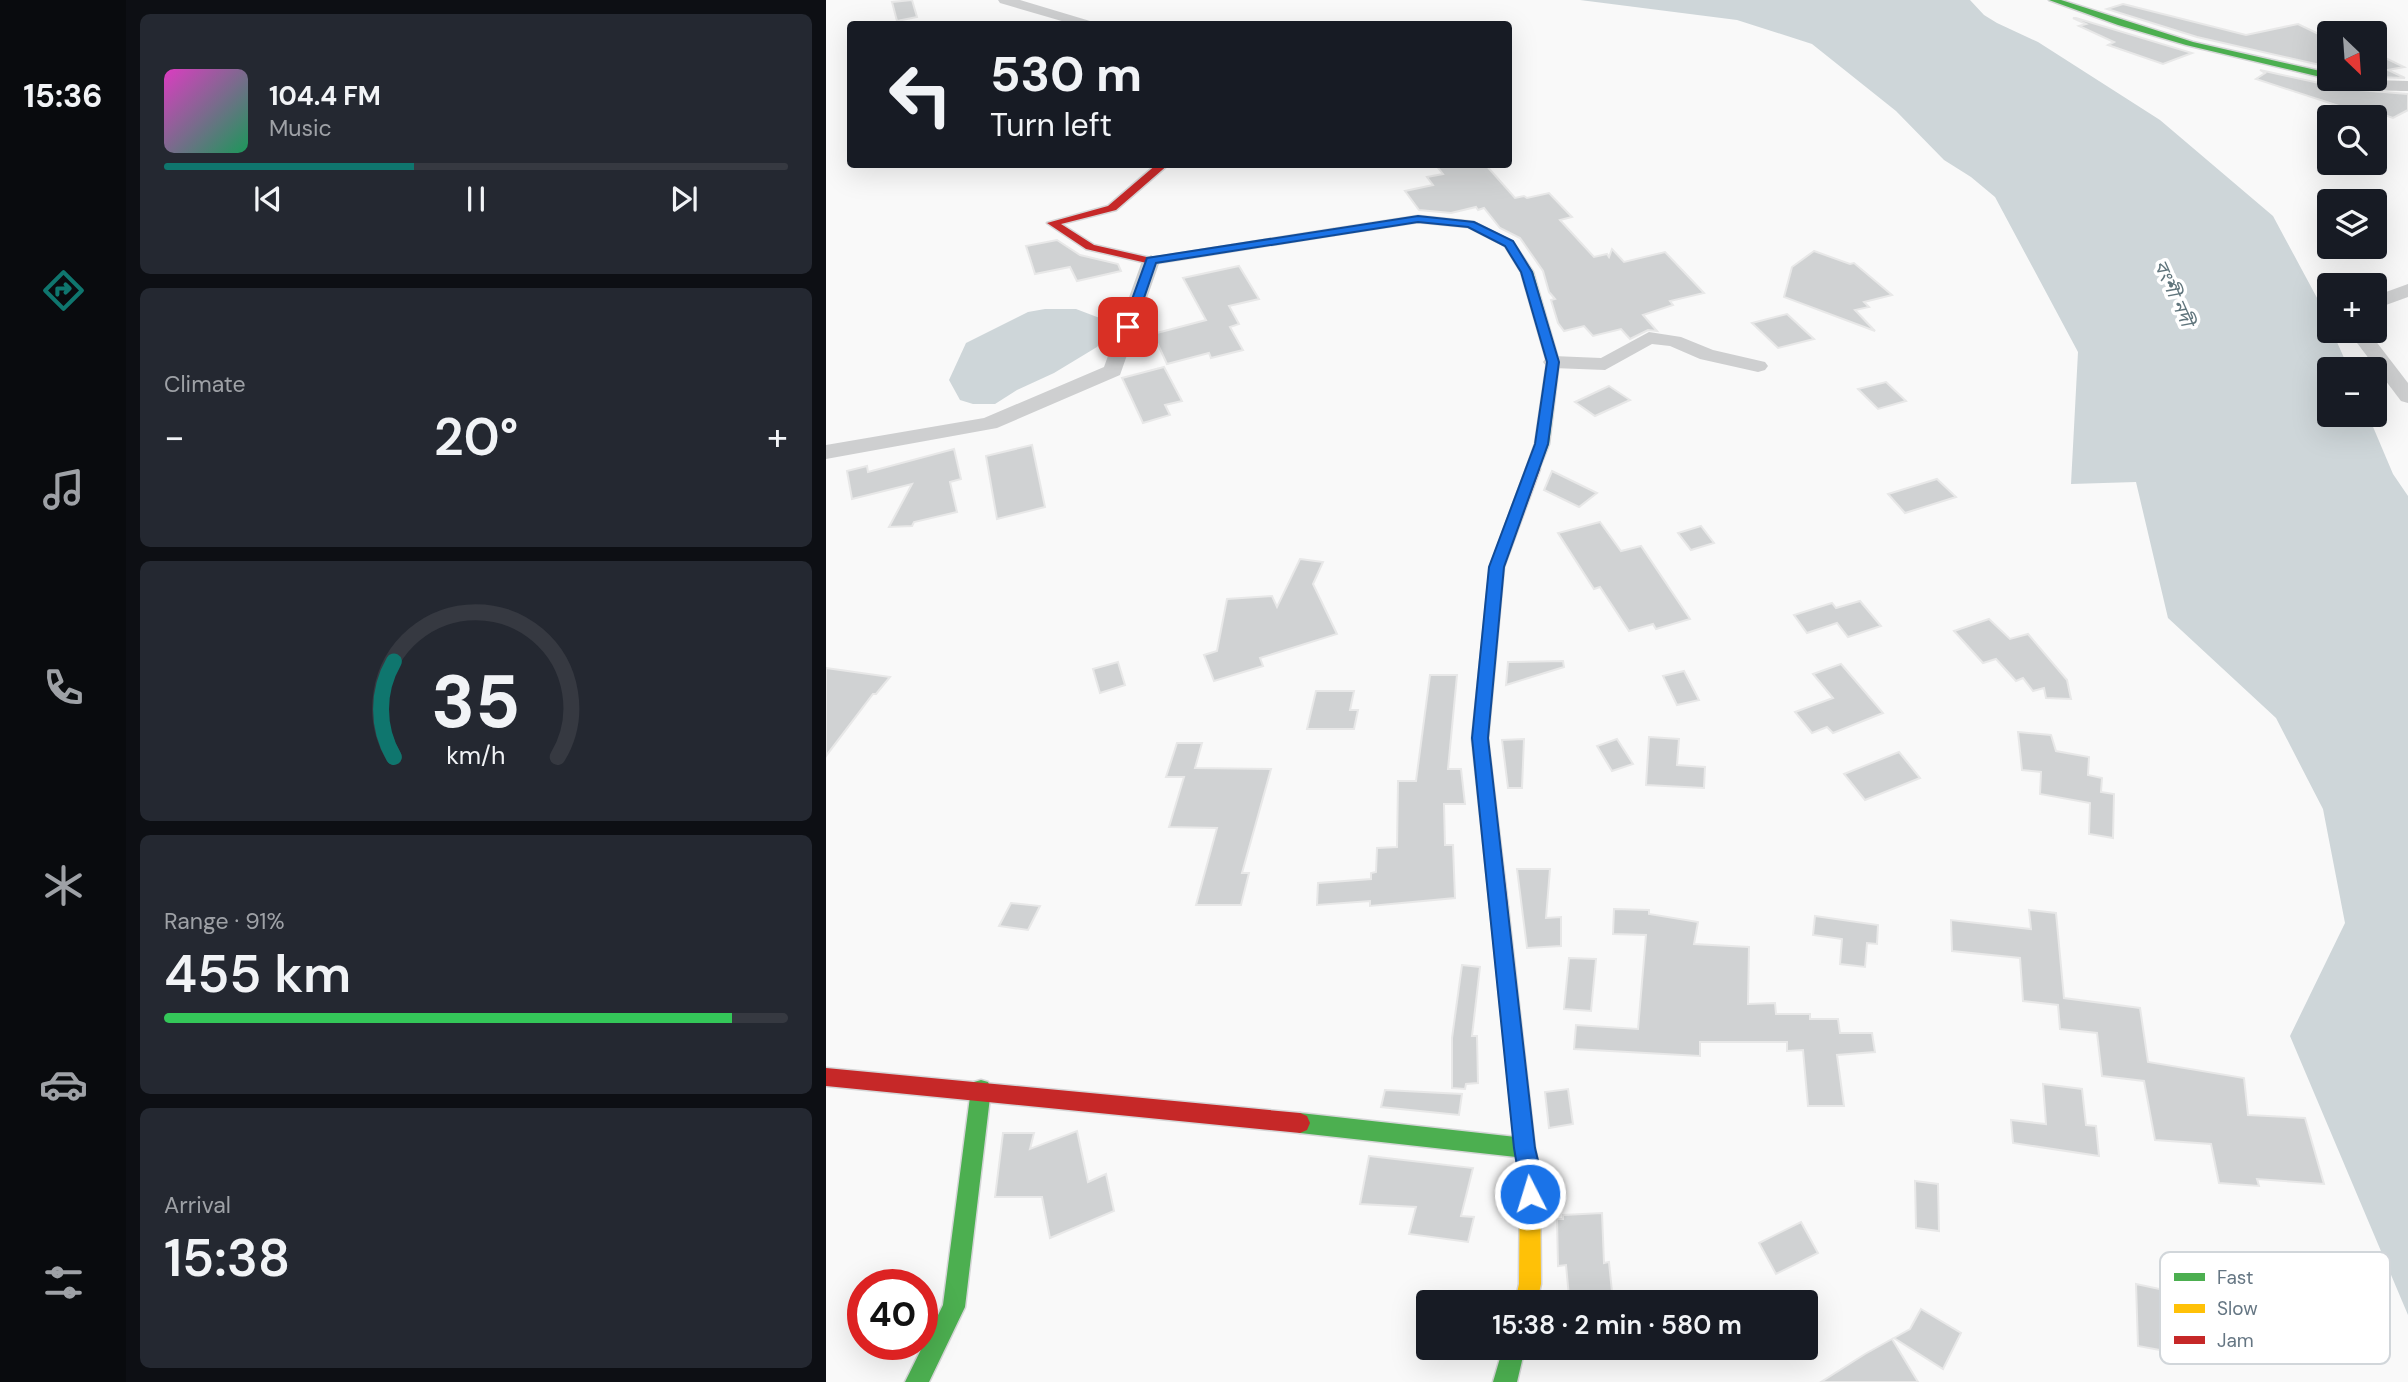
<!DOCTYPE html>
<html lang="en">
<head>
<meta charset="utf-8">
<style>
	:root { --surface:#171b24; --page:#242831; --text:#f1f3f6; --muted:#9ea1a6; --line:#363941; --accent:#0f766e }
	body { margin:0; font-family:"DM Sans","Noto Sans Bengali",sans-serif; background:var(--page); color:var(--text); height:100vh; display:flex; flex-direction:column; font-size:26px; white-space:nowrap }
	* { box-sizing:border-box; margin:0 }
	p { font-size:23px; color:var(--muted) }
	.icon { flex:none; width:38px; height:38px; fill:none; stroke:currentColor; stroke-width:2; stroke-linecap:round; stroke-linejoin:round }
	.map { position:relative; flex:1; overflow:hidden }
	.side { display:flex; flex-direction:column; gap:14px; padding:14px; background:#0d0f14; width:700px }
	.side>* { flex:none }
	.banner { position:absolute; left:21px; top:21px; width:665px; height:147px; border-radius:7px; box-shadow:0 7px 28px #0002; background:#171b24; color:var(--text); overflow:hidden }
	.needle { width:46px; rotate:155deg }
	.controls { position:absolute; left:1491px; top:21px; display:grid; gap:14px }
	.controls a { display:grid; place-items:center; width:70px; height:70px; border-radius:7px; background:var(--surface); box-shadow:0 7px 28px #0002; font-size:35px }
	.speed { position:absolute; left:21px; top:1269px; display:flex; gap:14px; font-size:35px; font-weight:700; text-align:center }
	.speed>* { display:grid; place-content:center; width:91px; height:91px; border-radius:50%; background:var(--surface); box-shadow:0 7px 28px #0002; line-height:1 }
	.speed .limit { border:10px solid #d22; background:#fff; color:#111 }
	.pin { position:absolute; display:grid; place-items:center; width:60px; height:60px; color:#fff; margin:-30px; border-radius:14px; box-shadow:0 4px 10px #0006 }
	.me { position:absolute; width:77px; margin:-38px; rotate:355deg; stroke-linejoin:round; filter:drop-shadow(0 0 5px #0008) }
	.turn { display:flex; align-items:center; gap:24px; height:147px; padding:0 28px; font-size:32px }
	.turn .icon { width:91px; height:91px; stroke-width:2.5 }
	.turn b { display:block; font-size:49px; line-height:60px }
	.big { font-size:52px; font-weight:600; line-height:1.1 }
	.side .widget { flex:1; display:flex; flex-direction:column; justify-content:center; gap:10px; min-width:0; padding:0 24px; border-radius:10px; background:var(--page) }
	.side .dial { align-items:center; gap:0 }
	.dial svg { height:182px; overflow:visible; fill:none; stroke:var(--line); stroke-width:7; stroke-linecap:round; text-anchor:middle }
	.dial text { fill:var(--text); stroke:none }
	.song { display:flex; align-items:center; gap:21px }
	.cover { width:84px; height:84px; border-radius:10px; background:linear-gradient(135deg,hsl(310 70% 55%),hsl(150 70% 35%)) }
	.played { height:7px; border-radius:4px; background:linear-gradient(90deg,var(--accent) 40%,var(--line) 40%) }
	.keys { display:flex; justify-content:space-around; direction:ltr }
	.heat { display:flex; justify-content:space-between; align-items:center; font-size:38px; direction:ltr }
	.charge { height:10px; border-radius:5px; background:linear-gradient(90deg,#34c759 91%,var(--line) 0) }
	.trip { position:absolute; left:590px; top:1290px; width:402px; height:70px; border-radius:7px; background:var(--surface); box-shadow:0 7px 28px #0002; font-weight:600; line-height:70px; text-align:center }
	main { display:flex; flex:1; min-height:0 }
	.menu { display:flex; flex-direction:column; width:126px; justify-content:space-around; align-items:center; background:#090b0e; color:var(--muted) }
	.menu .icon { width:49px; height:49px }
	.menu .selected { color:var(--accent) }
	.menu b { font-size:32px; color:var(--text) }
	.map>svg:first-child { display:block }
</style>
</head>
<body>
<main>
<nav class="menu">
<b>15:36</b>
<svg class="icon selected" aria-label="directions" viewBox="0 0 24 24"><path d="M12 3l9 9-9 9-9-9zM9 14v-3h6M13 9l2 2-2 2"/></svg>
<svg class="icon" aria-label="music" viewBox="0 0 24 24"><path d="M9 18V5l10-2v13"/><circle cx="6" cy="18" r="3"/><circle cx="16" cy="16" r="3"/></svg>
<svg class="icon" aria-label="phone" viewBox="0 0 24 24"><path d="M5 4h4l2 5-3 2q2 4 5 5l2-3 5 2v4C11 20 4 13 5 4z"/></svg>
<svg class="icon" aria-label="climate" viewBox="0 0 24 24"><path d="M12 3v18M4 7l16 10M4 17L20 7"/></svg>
<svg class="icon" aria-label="car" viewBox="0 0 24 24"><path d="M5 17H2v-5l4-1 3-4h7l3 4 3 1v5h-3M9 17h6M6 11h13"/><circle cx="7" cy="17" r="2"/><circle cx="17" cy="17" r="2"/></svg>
<svg class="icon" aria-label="filters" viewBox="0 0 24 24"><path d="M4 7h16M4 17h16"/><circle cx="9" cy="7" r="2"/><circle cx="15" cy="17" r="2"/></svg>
</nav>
<section class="side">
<div class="widget">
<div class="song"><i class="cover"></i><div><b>104.4 FM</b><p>Music</p></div></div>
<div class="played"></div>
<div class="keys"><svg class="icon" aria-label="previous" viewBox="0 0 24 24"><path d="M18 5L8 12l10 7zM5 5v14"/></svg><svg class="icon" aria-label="pause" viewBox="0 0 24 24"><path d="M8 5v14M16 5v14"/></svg><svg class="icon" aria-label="next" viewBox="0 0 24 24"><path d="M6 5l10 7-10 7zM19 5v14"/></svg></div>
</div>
<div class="widget"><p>Climate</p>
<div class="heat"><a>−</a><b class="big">20°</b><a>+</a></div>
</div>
<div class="widget dial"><svg viewBox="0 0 100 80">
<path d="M14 69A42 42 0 1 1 86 69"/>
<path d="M14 69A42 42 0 0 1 14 27" stroke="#0f766e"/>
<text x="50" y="56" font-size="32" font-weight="700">35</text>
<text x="50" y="72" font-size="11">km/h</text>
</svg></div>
<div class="widget"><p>Range · 91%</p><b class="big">455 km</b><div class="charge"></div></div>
<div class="widget"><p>Arrival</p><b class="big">15:38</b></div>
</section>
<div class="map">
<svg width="1582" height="1382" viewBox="0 0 1582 1382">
	<rect width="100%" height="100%" fill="#f9f9f9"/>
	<g fill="#ced6d9">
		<polygon points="754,0 1144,0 1158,15 1171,23 1212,42 1334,120 1447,216 1497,309 1503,331 1506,331 1523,369 1503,369 1503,415 1542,415 1567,474 1582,496 1582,1315 1464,1036 1519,923 1497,809 1450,718 1342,618 1310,482 1245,484 1252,352 1169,197 1145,177 1118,160 1070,111 986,44 911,20"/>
		<polygon points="219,309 250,309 279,320 276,340 271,347 228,373 191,390 169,404 147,404 134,400 123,380 140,343 202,312"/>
	</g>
	<g fill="#d0d2d3" stroke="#e8e8e8" stroke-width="2">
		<polygon points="86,0 91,17 71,21 66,2"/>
		<polygon points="1297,4 1420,35 1472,24 1503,39 1503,67 1371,37 1281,9"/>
		<polygon points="1247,18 1250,18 1366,53 1337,64 1282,45 1288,42 1253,26 1260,24"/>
		<polygon points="1549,53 1578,67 1562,70 1579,78 1549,77"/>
		<polygon points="1434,70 1502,85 1510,82 1533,90 1582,94 1582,110 1567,118 1535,107 1519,108 1430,79 1439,73"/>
		<polygon points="609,164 659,164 689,198 698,196 701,198 723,193 746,217 734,220 768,257 781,254 783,257 786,249 798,262 839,252 878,293 844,301 847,305 817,315 831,331 822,330 804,339 795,329 767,336 758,326 738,331 732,323 725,300 729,299 723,292 717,271 694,238 674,228 658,208 652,210 650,207 625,213 593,210 579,191 607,185 601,177 617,174"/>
		<polygon points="231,240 254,255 292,264 295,271 251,281 244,267 209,274 200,246"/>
		<polygon points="988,251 1024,264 1028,263 1066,295 1038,302 1043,307 1029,310 1049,331 958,297 966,267"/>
		<polygon points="413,266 433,299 403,306 413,324 404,327 417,350 385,358 383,353 341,364 327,334 380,320 357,278"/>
		<polygon points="961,314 988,339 952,348 926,323"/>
		<polygon points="338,367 356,401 339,405 344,415 317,423 296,378"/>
		<polygon points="1060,382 1080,401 1052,409 1032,389"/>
		<polygon points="783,386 804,400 769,416 749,402"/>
		<polygon points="206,445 219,507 171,519 160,456"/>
		<polygon points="128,449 135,479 124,482 131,512 88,522 86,526 63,527 86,484 26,499 21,471 41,466 42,472"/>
		<polygon points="726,471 771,493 753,507 718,490"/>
		<polygon points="1111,479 1130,497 1079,513 1062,494"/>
		<polygon points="774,522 795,551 815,546 864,619 830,629 827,624 803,631 774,587 768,589 732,533"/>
		<polygon points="875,526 888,543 865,550 852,533"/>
		<polygon points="474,559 497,562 487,584 511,634 434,658 437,666 388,681 378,655 391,651 401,599 446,596 451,607"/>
		<polygon points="1034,601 1055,626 1022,637 1011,623 981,633 968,615 1006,603 1010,608"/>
		<polygon points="1163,619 1184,639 1202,634 1241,680 1245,699 1220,698 1218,688 1207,691 1197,678 1190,681 1170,659 1157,663 1128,631"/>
		<polygon points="737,661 738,667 680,685 682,662"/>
		<polygon points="292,662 299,685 274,693 267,669"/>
		<polygon points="1015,664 1057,713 1007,733 1001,727 986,733 969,712 1007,698 987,674"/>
		<polygon points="0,668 64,677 50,694 47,694 0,756"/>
		<polygon points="858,671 873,700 851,705 837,676"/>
		<polygon points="604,675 631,675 622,769 635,769 639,804 618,804 619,845 627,845 629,898 544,906 544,901 491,905 492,883 545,879 545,873 550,872 551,848 571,847 572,781 590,781"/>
		<polygon points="490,691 528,691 524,710 532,710 528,729 481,729"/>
		<polygon points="1192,732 1225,735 1230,751 1263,757 1262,775 1276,778 1275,792 1288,794 1287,838 1263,834 1264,803 1214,794 1215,772 1196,770"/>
		<polygon points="823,737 853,739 851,765 879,767 878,788 820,785"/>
		<polygon points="698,739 696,788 682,788 676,740"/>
		<polygon points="791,739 807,764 786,771 771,746"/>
		<polygon points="351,743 376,743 369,768 445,769 416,873 423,873 415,905 370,905 391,828 343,827 358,777 340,777"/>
		<polygon points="1073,752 1094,778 1039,800 1018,774"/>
		<polygon points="691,869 724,869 720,918 735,917 735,946 701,948"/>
		<polygon points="185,903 214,906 202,930 173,926"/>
		<polygon points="788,909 823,910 823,914 872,922 868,944 923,947 922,1004 949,1003 950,1014 984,1014 984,1019 1012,1019 1014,1033 1046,1033 1049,1052 1011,1055 1018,1106 982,1106 977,1050 961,1051 961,1042 874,1042 874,1056 748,1049 750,1025 812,1029 820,935 787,934"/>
		<polygon points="1203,910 1230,913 1238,998 1314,1008 1322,1062 1418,1078 1422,1115 1479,1118 1498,1184 1431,1179 1433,1186 1393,1183 1385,1144 1329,1140 1318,1081 1276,1076 1271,1033 1234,1029 1232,1005 1197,1001 1194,958 1126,951 1125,920 1205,929"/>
		<polygon points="989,916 1052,925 1051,944 1041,943 1039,967 1014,964 1016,939 987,935"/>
		<polygon points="743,958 770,959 765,1011 738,1009"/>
		<polygon points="636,965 654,967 646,1036 651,1036 652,1083 640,1084 639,1089 626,1088 626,1038"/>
		<polygon points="1217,1084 1256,1089 1260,1125 1270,1126 1273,1156 1187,1143 1185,1120 1220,1124"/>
		<polygon points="742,1089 747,1124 723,1128 719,1092"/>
		<polygon points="559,1090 636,1094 633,1115 555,1107"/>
		<polygon points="251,1131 262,1182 280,1174 288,1211 224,1238 216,1197 169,1197 177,1133 208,1133 204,1149"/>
		<polygon points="543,1156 647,1168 635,1216 648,1217 642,1242 583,1234 590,1207 534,1204"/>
		<polygon points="1089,1181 1112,1184 1113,1231 1090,1228"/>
		<polygon points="776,1213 778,1263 783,1262 786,1292 743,1297 740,1265 732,1266 731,1219 737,1219 737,1215"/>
		<polygon points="975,1222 992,1253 950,1274 933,1243"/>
		<polygon points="1310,1284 1362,1295 1366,1356 1312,1346"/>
		<polygon points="1095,1309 1135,1333 1117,1369 1068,1338 1084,1329"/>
		<polygon points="1066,1339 1092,1382 995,1382 1039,1354"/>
	</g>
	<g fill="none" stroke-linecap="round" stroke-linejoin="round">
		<g stroke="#d5d6d7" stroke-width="3">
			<g id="fast">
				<polygon points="1223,0 1235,0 1367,42 1503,73 1503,79 1360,45 1292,25"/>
				<polygon points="592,216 648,222 687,242 707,272 733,362 723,444 712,472 707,473 700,469 709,444 721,362 695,272 679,246 642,227 592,222 508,235 503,232 508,229"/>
				<polygon points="155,1080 162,1082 165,1089 139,1307 103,1382 79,1382 117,1305 145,1089 148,1082"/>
				<polygon points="474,1113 699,1138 706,1141 709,1148 706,1155 699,1158 474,1133 467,1130 464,1123 467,1116"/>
				<polygon points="677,1348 699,1348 691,1382 667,1382"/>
			</g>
		</g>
		<g stroke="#d5d6d7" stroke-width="3">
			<polygon id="slow" points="673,900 679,902 682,907 709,1148 714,1171 715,1284 711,1302 689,1302 693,1284 694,1171 689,1148 664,907 667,902"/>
		</g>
		<g stroke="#d5d6d7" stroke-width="3">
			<g id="jam">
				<polygon points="331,164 343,164 290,210 235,224 268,245 325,258 508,229 513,232 508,235 325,264 260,249 221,223 282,206"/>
				<polygon points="707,465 714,469 678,567 662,739 682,907 679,912 673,914 667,912 664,907 646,739 664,567 700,469"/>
				<polygon points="0,1068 474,1113 481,1116 484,1123 481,1130 474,1133 0,1086"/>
			</g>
		</g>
		<g fill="#cecfd0" fill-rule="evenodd">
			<polygon points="172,0 194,0 264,21 266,24 246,24 174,3"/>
			<path d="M 1510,79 L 1582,81 L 1582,91 C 1565,91 1522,90 1510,79 Z"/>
			<polygon points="325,255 334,261 294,375 171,428 0,459 0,445 158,418 278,367 316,261"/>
			<polygon points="1582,284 1582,297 1549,309 1549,296"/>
			<polygon points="1522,331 1542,331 1582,383 1582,403 1575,401"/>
			<polygon points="823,332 855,337 887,350 939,362 942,366 939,370 932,372 874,359 844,346 826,344 779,370 727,368 720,366 717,362 720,358 727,356 775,358"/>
		</g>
		<use href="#fast" fill="#4caf50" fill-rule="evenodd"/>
		<use href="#slow" fill="#ffc107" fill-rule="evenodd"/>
		<use href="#jam" fill="#c62828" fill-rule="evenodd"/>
	</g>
	<path fill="#1a73e8" stroke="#114b97" stroke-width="2" d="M 592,216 L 648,222 L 687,241 L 706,272 L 733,362 L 722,444 L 678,567 L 662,738 L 709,1148 C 713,1165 719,1184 712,1201 L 704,1204 L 697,1201 L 688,1148 L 646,738 L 663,567 L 709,444 L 721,362 L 695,272 L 679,246 L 642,227 L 592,222 L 330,263 L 308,327 L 302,330 L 296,327 L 321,258 Z"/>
	<g text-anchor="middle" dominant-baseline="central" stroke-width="7" stroke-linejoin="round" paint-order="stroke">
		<g font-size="19" font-style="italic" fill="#60757c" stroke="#fff">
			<text transform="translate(1348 293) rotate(66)">বংশী নদী</text>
		</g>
	</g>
	<rect x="1334" y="1252" width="230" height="112" rx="10" fill="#fff" stroke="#d1d6da" stroke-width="2"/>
	<rect x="1348" y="1273" width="31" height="8" fill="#4caf50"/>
	<rect x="1348" y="1304" width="31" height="9" fill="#ffc107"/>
	<rect x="1348" y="1336" width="31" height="8" fill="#c62828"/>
	<g font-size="19" fill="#657683">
		<text x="1391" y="1284">Fast</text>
		<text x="1391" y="1315">Slow</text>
		<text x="1391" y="1347">Jam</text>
	</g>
</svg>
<div class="controls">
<a><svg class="needle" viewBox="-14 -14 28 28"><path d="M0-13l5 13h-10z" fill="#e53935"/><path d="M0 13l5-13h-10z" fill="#9ea1a6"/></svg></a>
<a><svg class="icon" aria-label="search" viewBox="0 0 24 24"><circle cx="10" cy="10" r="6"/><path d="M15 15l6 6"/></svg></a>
<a><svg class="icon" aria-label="layers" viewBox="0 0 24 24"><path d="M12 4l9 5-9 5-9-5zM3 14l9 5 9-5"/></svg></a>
<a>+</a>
<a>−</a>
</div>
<div class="speed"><div class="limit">40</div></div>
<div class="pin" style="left:302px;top:327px;background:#d93025"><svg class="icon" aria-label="arrive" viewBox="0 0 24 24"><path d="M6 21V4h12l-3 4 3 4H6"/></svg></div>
<svg class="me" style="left:704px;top:1194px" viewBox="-20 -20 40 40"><circle r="17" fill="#1a73e8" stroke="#fff" stroke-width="3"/><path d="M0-11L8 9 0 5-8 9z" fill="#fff"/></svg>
<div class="trip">15:38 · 2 min · 580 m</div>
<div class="banner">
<div class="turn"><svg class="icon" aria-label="left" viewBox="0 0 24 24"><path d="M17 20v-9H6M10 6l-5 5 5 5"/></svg><div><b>530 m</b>Turn left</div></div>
</div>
</div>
</main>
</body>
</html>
